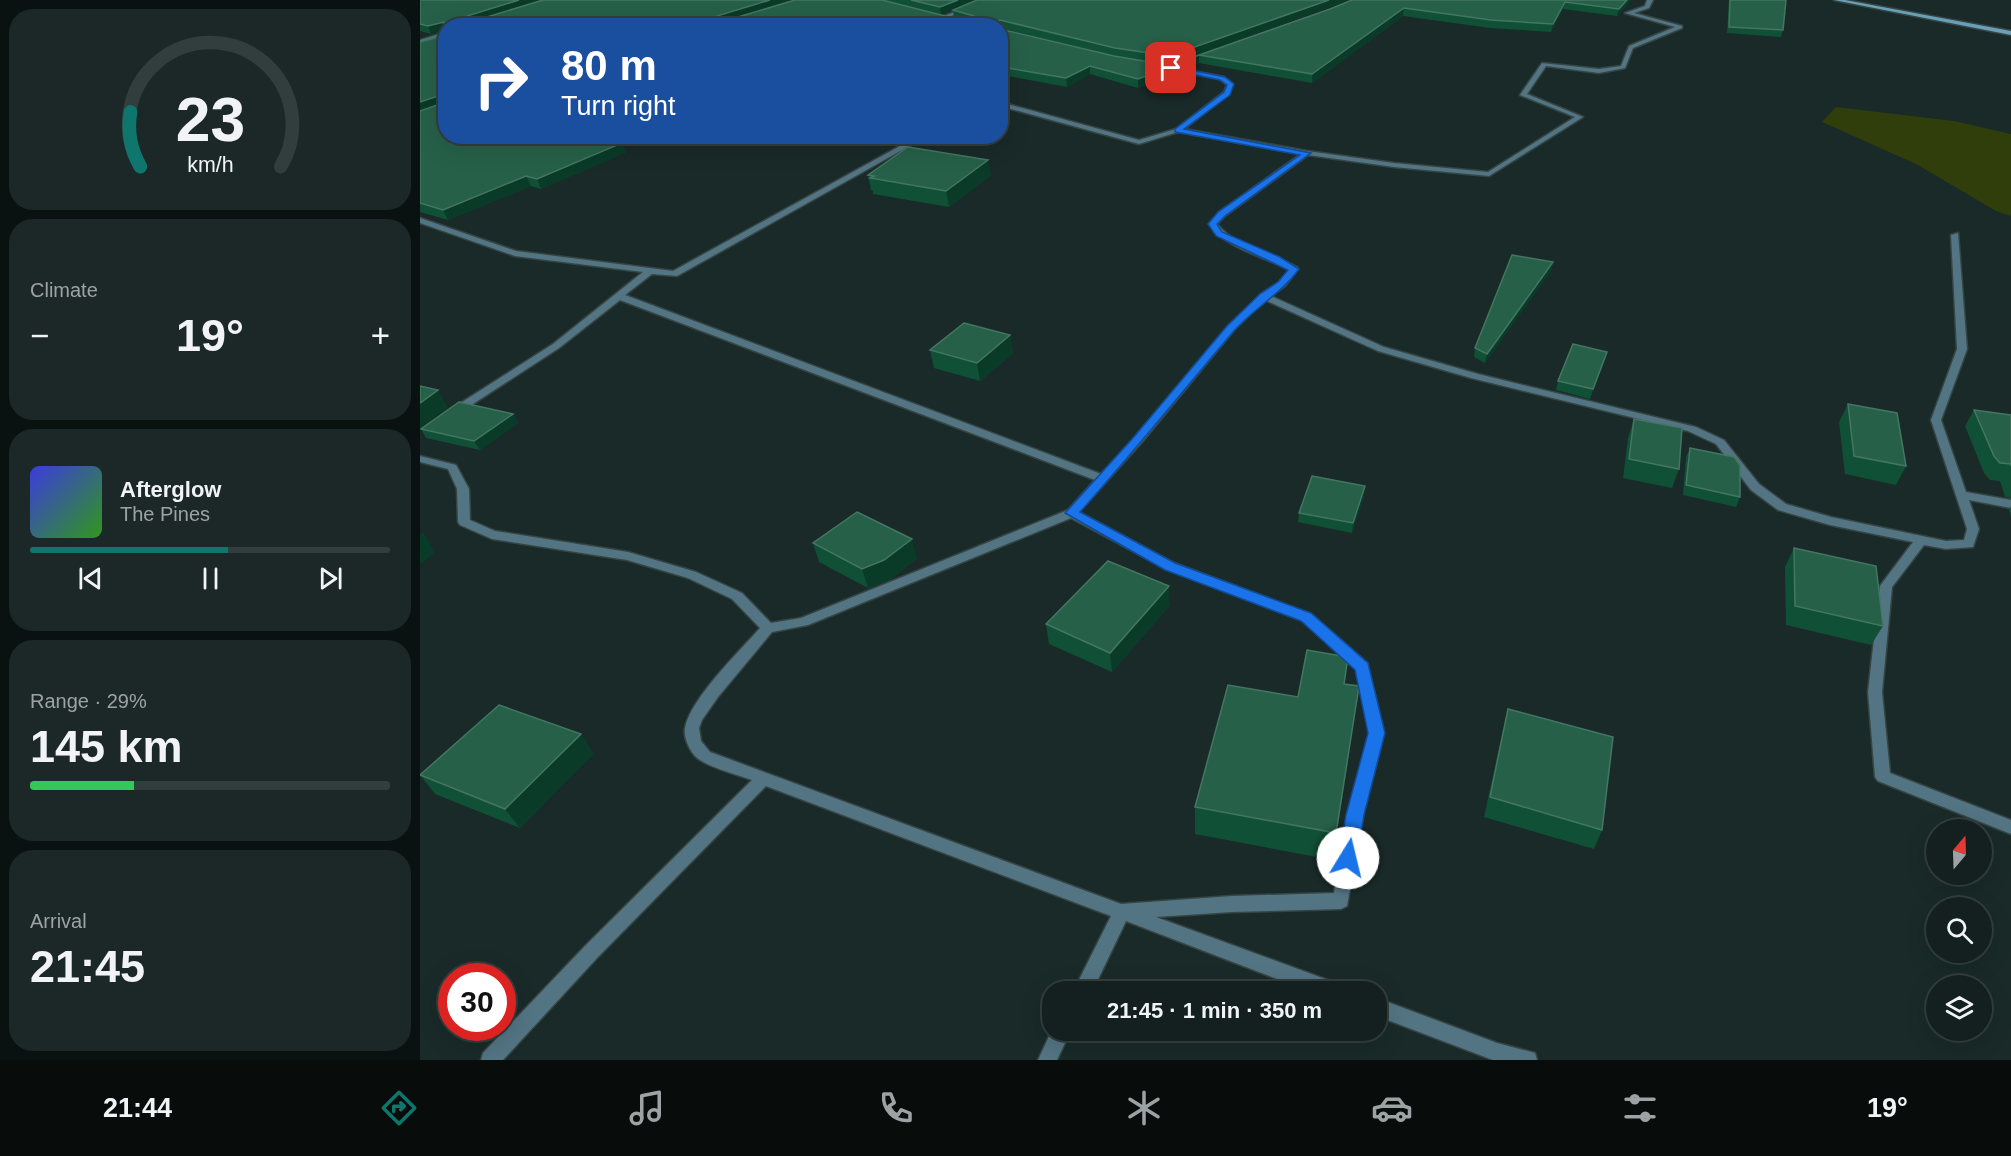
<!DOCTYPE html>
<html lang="en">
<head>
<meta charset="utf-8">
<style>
	:root { --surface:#13201f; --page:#1c2828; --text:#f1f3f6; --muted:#9da3a4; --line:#323e3d; --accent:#0f766e }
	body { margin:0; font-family:Helvetica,sans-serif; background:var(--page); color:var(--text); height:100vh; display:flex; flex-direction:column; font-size:22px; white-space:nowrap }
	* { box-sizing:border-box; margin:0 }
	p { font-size:20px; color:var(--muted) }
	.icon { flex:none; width:33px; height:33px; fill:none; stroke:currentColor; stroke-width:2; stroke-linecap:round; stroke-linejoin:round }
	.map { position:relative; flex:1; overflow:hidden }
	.sheet { display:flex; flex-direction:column; gap:9px; padding:9px; background:#0a1211; width:420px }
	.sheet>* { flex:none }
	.banner { position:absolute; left:18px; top:18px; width:570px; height:126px; border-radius:24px; box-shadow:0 6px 24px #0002,0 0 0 2px var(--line); background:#1a4fa0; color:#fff; overflow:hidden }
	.needle { width:39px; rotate:19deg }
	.controls { position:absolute; left:1506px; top:819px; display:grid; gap:12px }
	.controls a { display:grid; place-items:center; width:66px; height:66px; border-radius:50%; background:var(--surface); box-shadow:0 6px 24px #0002,0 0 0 2px var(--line); font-size:30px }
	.speed { position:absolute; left:18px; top:963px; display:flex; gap:12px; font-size:30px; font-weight:700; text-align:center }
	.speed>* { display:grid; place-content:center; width:78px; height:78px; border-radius:50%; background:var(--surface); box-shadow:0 6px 24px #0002,0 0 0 2px var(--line); line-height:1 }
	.speed .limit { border:9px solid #d22; background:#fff; color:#111 }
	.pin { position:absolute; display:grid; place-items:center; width:51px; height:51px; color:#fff; margin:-26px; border-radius:12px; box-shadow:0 3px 9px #0006 }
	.me { position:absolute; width:66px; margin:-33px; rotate:9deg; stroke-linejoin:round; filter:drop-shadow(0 0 4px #0008) }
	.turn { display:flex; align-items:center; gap:21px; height:126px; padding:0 24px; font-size:27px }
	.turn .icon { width:78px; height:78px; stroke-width:2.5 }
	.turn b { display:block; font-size:42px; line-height:51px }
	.big { font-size:45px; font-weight:700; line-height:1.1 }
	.sheet .card { flex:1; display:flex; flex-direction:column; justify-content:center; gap:9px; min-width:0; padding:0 21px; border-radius:24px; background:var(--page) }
	.sheet .dial { align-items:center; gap:0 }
	.dial svg { height:156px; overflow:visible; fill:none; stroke:var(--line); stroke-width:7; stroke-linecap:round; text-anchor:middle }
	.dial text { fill:var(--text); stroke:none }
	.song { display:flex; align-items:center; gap:18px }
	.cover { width:72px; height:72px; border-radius:9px; background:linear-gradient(135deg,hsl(240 70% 55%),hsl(110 70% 35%)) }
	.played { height:6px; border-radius:3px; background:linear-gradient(90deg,var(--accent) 55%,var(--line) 55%) }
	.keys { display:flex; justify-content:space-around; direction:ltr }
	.heat { display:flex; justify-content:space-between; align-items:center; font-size:33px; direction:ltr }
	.charge { height:9px; border-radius:4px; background:linear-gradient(90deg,#34c759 29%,var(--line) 0) }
	.trip { position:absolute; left:622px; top:981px; width:345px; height:60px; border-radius:24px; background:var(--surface); box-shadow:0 6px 24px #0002,0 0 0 2px var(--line); font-weight:700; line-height:60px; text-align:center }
	.tabs { display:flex; height:96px; justify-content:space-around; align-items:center; background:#080d0c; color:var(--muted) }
	.tabs .icon { width:42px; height:42px }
	.tabs .selected { color:var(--accent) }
	.tabs b { font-size:27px; color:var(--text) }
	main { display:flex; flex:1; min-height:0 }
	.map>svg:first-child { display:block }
</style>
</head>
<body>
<main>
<section class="sheet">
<div class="card dial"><svg viewBox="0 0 100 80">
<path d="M14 69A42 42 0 1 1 86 69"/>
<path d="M14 69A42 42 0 0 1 9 41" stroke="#0f766e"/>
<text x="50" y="56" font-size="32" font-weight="700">23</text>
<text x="50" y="72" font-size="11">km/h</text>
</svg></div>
<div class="card"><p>Climate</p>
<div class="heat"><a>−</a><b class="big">19°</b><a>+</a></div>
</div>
<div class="card">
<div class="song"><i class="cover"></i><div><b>Afterglow</b><p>The Pines</p></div></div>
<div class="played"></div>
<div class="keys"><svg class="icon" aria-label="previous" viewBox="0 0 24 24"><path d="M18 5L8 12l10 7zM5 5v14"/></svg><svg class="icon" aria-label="pause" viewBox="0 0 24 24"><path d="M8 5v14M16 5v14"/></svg><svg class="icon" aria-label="next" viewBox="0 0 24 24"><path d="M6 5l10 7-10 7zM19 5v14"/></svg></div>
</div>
<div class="card"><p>Range · 29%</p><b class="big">145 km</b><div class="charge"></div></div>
<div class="card"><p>Arrival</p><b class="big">21:45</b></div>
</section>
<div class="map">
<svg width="1591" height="1060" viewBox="0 0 1591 1060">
	<rect width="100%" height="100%" fill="#192a29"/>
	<polygon fill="#303e0b" points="1416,107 1534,121 1591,134 1591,216 1576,211 1496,164 1402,122"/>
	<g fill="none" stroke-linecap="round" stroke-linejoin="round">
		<g stroke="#354544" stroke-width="3">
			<g id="street">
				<polygon points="564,0 572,0 524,19 519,18"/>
				<path d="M 1227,0 L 1233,0 L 1229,8 L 1214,13 L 1262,26 L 1262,28 L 1213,48 L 1205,68 L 1179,73 L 1126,66 L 1107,94 L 1163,117 L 1069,176 L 974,167 L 888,155 L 805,216 L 797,224 C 817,248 850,253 877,267 L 878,269 L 865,286 L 851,296 L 964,347 L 1058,374 L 1276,427 L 1304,440 L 1339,484 L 1366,504 L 1411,517 L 1526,541 L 1544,540 L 1547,529 L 1511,420 L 1537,349 L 1531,235 L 1538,233 L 1547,349 L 1521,420 L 1546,492 L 1591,500 L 1591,508 L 1549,500 L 1559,529 L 1553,547 L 1526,549 L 1504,545 L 1472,587 L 1462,692 L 1470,773 L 1591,820 L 1591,834 L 1458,781 L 1455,777 L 1448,692 L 1460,586 L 1493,542 L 1410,525 L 1358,510 L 1331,490 L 1296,444 L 1268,431 L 1051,378 L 958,351 L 845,300 L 814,330 L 722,442 L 659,512 L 754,563 L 891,614 L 947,663 L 964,733 L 943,815 L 927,906 L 921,909 L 812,912 L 736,917 L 916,983 L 922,986 L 925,992 L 891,992 L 706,921 L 672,992 L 653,992 L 691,916 L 346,786 L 177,958 L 83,1060 L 61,1060 L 63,1053 L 165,946 L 332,780 C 318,775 292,768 280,760 C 271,755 263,738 265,728 C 270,699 320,651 340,628 L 312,599 L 268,578 L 207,560 L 72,539 L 40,525 L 38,522 L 37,489 L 28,469 L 0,462 L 0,456 L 36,465 L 49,489 L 50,520 L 75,531 L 208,552 L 276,572 L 322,593 L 351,623 L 381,618 L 648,510 L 675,480 L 200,300 L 139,348 L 36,415 L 28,415 L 27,413 L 28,411 L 133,344 L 223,272 L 95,256 L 0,223 L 0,218 L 96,251 L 253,271 L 498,136 L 507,136 L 257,276 L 232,274 L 205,295 L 681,474 L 714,438 L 808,326 L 841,294 L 859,282 L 869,270 C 841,255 809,250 789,224 L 799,212 L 881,154 L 758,132 L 719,144 L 580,106 L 580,102 L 719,140 L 756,129 L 804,92 L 807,85 L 800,79 L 735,67 L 737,64 L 804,77 L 813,84 L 809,94 L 764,129 L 887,151 L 974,163 L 1068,172 L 1155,117 L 1100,95 L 1122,63 L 1179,69 L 1201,66 L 1209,46 L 1255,27 L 1205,13 L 1225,6 ZM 651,518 L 746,569 L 881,620 L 936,669 L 950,733 L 927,815 L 914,893 L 812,896 L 701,904 L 290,752 L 281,741 L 279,728 L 282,720 L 298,697 L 352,632 L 388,625 Z"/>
				<polygon points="26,32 26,36 0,44 0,40"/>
				<polygon points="957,998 1077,1043 1115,1053 1117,1060 1073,1060 957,1016"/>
				<polygon points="633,1028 633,1030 651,1030 637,1060 618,1060"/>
			</g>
		</g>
		<g stroke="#354544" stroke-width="3">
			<polygon id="secondary" points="1414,0 1425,0 1591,31 1591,35"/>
		</g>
		<use href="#street" fill="#537483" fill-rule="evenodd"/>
		<use href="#secondary" fill="#69a0b8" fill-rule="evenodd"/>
	</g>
	<g fill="#105036" fill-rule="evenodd">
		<path d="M 0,0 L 929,0 L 749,65 L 695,56 L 580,28 L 580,26 L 26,26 L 26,136 L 206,152 L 121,189 L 111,186 L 28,220 L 0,212 L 0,42 L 25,35 L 24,31 L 11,34 L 0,31 ZM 533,10 L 534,18 L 543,20 L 521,15 Z"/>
		<polygon points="1211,0 1197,16 1143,9 1131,32 1070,28 983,16 892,83 779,63 765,68 765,60 910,9"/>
		<polygon points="1309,0 1366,0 1363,30 1361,37 1307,33"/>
		<polygon points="580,29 753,74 718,88 670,74 647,87 583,75 580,77"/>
		<polygon points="448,175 571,175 529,207 453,194 453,191 451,190"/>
		<polygon points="1133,262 1131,271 1065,363 1054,357 1055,348"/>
		<polygon points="590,335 593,353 560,381 514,368 510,350"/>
		<polygon points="1187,352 1170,399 1136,390 1138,381"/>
		<polygon points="1428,404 1486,466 1476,485 1425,474 1419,422"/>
		<polygon points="28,408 2,428 93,414 98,423 60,450 6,438 1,429 0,429"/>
		<polygon points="1554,410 1591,415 1591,498 1585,497 1580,481 1570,480 1564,473 1545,426"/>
		<polygon points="1214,419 1259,469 1252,488 1203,478 1208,438"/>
		<polygon points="1270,448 1320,497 1316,507 1263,495 1266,457"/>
		<polygon points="945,486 944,496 932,533 878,522 879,513"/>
		<polygon points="1591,506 1591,517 1589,510"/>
		<polygon points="393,543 497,558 470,580 448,588 399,562"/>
		<polygon points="1374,548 1463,626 1451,645 1366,625 1365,567"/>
		<polygon points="750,605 692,672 629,644 626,624"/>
		<polygon points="925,684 935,714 913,860 775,834 775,807 878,697"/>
		<polygon points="1088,709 1182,830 1174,849 1064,817 1083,729"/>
		<polygon points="161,734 173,754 100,828 15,794 0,775"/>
	</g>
	<g fill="#0a3a28">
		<polygon points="99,0 126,0 50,24 46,20 47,16"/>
		<polygon points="350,0 376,0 299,24 296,20 297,16"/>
		<polygon points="538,0 558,0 521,15 520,7"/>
		<polygon points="909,0 929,0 749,65 749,56"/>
		<polygon points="1207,0 1211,0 1197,16 1199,9"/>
		<polygon points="1145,2 1143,9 1131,32 1133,24"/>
		<polygon points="984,8 983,16 892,83 892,74"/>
		<polygon points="24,22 24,31 11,34 8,26"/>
		<polygon points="779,55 779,63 765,68 765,60"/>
		<polygon points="670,66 670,74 647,87 646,78"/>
		<polygon points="753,66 753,74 718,88 718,79"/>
		<polygon points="582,67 583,75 580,77 580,68"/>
		<polygon points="21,95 25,104 0,113 0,102"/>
		<polygon points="202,143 206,152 121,189 117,179"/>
		<polygon points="568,160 571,175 529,207 526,191"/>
		<polygon points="106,176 111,186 28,220 23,210"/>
		<polygon points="1133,262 1131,271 1065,363 1067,354"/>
		<polygon points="590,335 593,353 560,381 557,363"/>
		<polygon points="1187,352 1185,361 1170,399 1173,389"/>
		<polygon points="18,390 28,408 0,429 0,403"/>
		<polygon points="93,414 98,423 60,450 54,441"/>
		<polygon points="945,486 944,496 932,533 933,523"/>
		<polygon points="3,532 15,552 0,565 0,535"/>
		<polygon points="492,539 497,558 470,580 448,588 442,569"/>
		<polygon points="749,586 750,605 692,672 690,653"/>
		<polygon points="939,686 935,714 913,860 916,833"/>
		<polygon points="161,734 173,754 100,828 85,809"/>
	</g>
	<g fill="#266049" stroke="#447662" stroke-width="1.5">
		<polygon points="0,0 99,0 47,16 46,20 57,20 123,0 350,0 297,16 296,20 308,20 375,0 462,0 541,20 553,20 555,18 554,16 533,10 557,0 909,0 749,56 695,48 580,20 577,22 578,26 26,26 26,31 23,30 24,22 8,26 0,24"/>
		<polygon points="491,0 538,0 520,7"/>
		<polygon points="932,0 1207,0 1199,9 1145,2 1133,24 1071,20 984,8 892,74 779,55 765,60 910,9"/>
		<polygon points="1310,0 1366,0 1363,30 1309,27"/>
		<polygon points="580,29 694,56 753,66 718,79 670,66 646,78 582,67 580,68"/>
		<polygon points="26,35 26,120 22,121 26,122 26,136 150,136 202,143 117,179 106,176 23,210 0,203 0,111 23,103 24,97 21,95 0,102 0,42"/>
		<polygon points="488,147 568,160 526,191 450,178 454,176 448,175"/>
		<polygon points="1092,255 1133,262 1067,354 1055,348"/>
		<polygon points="544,323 590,335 557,363 510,350"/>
		<polygon points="1153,344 1187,352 1173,389 1138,381"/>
		<polygon points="0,386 18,390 0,403"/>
		<polygon points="39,402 93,414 54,441 1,429"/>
		<polygon points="1428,404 1477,413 1486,466 1434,456"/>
		<polygon points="1554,410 1591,415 1591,466 1591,464 1580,463 1574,456"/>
		<polygon points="1214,419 1262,428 1259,469 1209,459"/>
		<polygon points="1270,448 1314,457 1320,465 1320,497 1266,485"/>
		<polygon points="892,476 945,486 933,523 879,513"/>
		<polygon points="437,512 492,539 464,560 442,569 393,543"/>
		<polygon points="1374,548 1456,566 1463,626 1375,606"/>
		<polygon points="688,561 749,586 690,653 626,624"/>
		<polygon points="887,650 928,657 924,684 939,686 916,833 775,807 808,685 878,697"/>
		<polygon points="79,705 161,734 85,809 0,775"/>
		<polygon points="1088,709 1193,737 1182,830 1070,797"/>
	</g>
	<path fill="#1a73e8" stroke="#114b97" stroke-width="1.5" d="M 751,66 L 805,77 L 814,84 L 810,95 L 764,129 L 891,153 L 805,216 L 797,224 L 802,232 L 860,257 L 879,269 C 861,294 833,309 813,332 C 762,392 713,453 660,512 L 755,563 L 891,613 L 948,663 L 965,733 L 944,815 L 937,858 L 935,864 L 928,867 L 922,864 L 919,858 L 926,815 L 948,733 L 935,670 L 881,621 L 745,570 L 645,513 L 713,438 L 807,326 L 840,294 L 858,282 L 868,270 L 796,236 L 788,224 L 798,212 L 880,155 L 755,132 L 755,129 L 804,92 L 807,85 L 800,80 L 748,69 Z"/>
</svg>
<div class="controls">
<a><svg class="needle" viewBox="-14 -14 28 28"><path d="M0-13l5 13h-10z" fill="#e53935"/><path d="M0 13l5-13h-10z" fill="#9da3a4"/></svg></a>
<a><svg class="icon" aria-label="search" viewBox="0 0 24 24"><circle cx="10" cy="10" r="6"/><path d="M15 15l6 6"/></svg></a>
<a><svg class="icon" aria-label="layers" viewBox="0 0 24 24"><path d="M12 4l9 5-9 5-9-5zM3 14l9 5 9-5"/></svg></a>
</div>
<div class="speed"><div class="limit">30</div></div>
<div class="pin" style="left:751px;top:68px;background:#d93025"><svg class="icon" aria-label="arrive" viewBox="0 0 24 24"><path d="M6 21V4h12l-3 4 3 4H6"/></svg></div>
<svg class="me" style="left:928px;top:858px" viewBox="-20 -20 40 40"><circle r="19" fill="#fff"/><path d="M0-13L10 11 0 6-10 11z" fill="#1a73e8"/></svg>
<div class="trip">21:45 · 1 min · 350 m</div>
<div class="banner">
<div class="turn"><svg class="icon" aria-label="right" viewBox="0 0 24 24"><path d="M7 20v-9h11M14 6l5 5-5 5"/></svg><div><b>80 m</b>Turn right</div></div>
</div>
</div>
</main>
<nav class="tabs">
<b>21:44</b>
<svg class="icon selected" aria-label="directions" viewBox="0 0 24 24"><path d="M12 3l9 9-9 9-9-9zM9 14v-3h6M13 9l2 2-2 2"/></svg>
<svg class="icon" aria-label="music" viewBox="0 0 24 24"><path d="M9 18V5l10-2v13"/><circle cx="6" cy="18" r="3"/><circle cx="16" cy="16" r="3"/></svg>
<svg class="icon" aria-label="phone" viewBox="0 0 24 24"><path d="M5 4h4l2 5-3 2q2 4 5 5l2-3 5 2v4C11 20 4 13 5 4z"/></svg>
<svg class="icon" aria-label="climate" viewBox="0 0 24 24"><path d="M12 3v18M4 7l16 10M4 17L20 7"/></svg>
<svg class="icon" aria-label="car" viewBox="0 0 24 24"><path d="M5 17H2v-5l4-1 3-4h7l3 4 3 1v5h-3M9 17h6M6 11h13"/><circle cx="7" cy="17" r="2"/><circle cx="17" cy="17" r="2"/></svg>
<svg class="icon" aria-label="filters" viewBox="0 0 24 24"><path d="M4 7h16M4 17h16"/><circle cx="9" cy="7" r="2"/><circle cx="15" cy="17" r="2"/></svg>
<b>19°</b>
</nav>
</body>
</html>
